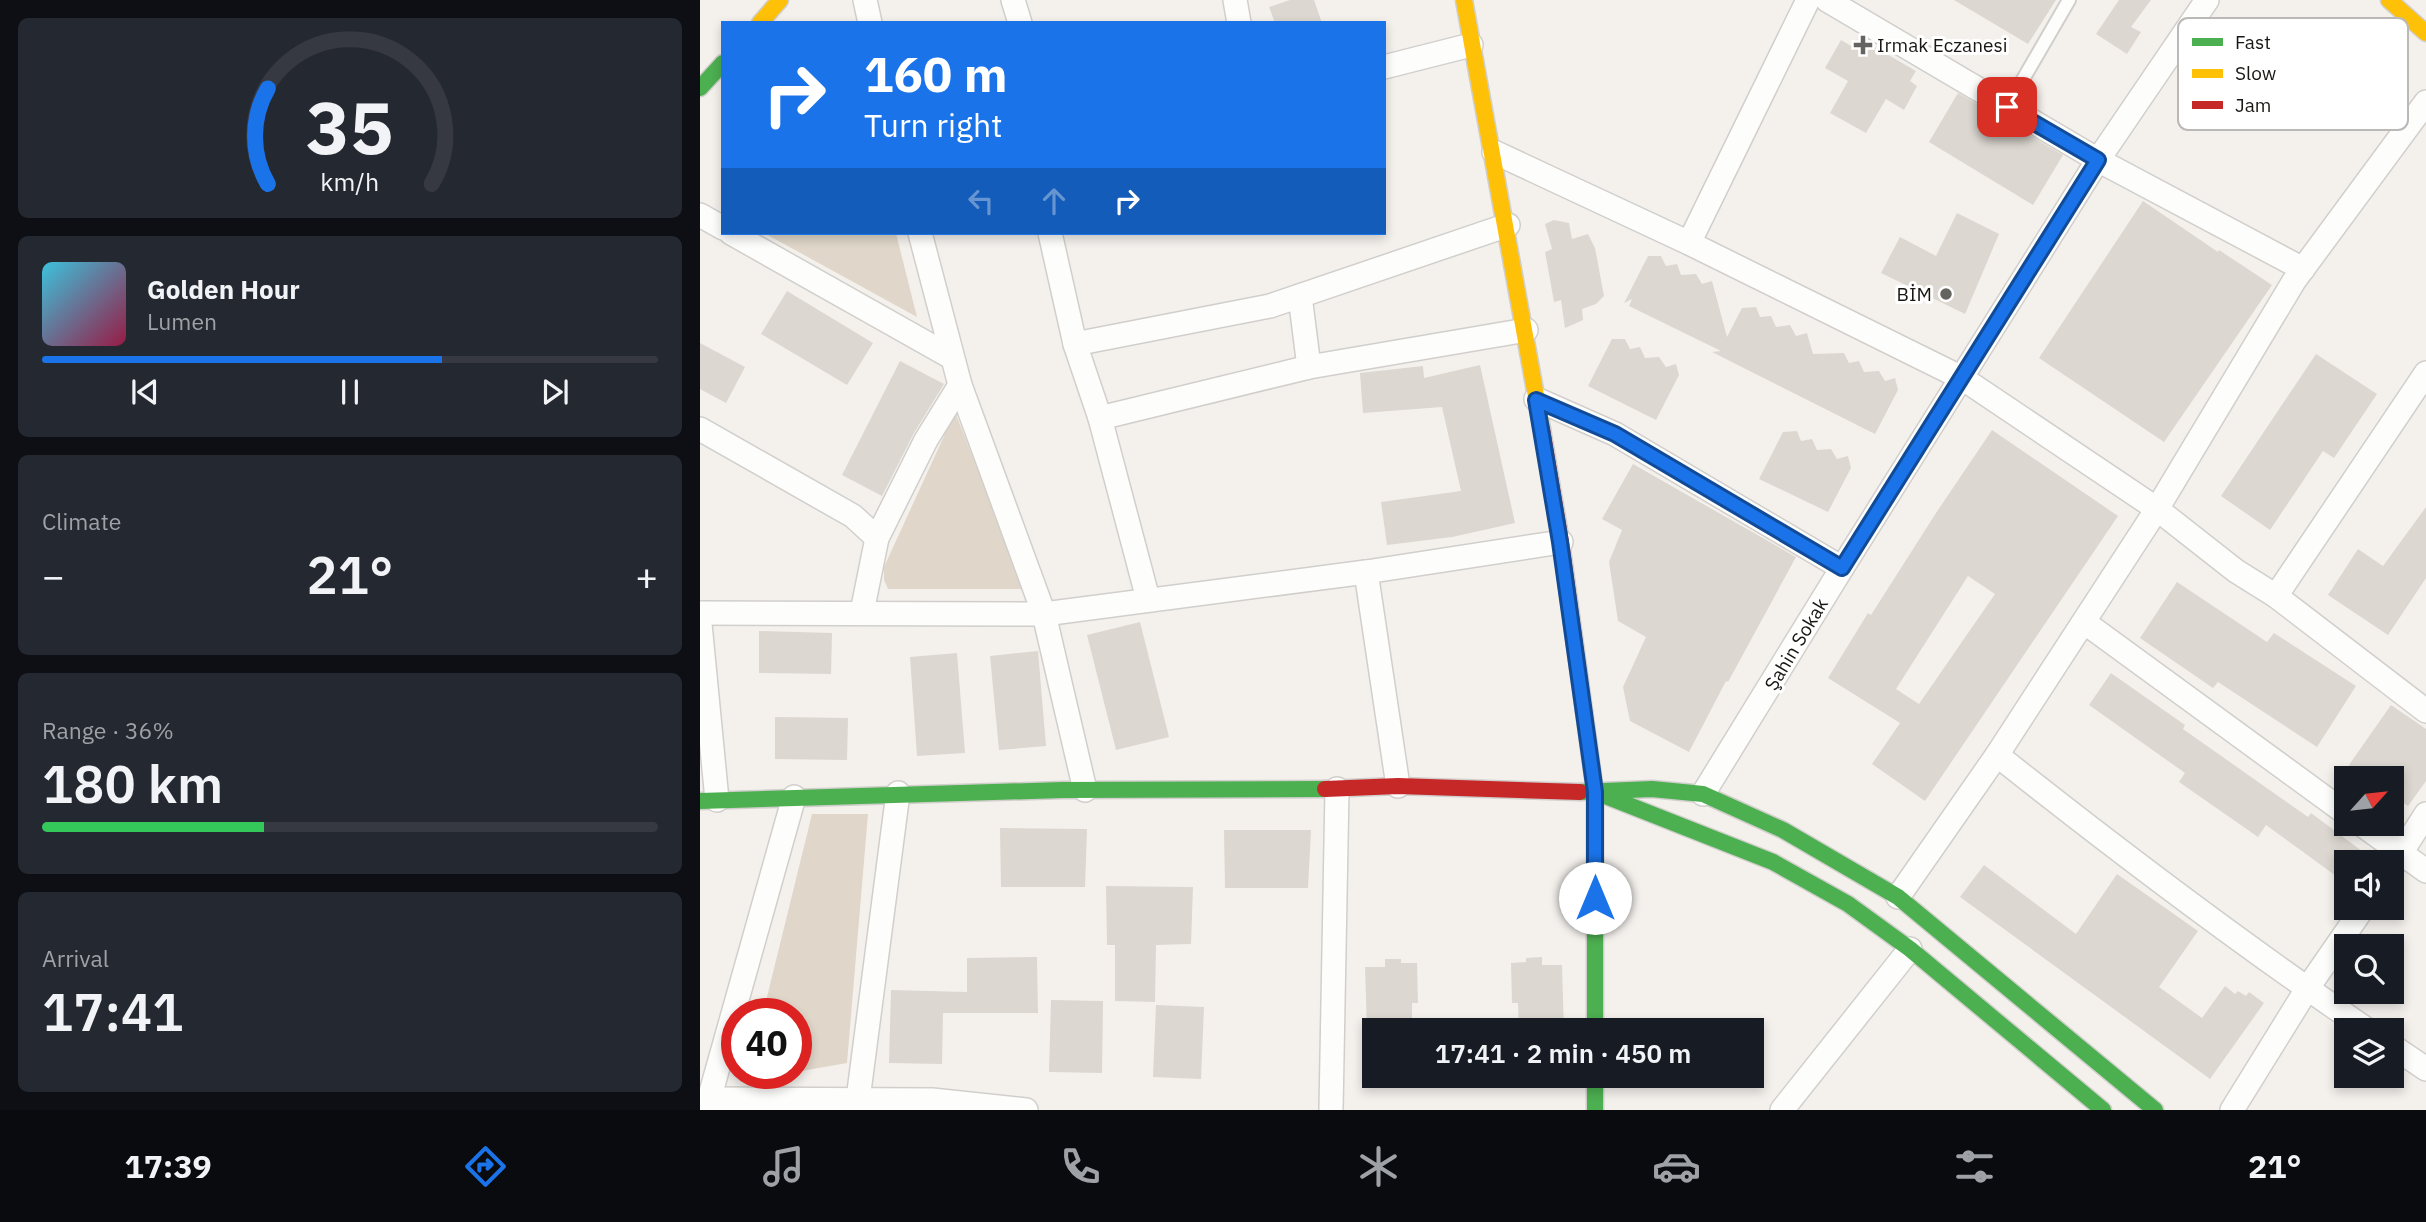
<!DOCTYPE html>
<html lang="en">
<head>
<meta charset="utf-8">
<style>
	:root { --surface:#171b24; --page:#242831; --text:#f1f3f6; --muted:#9ea1a6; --line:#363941; --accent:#1a73e8 }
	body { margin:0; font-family:"IBM Plex Sans",sans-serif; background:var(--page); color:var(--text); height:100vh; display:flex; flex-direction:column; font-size:26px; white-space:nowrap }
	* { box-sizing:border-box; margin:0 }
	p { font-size:23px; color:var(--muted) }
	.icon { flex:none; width:38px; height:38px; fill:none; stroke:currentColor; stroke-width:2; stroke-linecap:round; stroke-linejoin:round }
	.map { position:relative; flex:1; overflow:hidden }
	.drawer { display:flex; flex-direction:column; gap:18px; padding:18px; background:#0d0f14; width:700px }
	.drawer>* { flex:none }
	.banner { position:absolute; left:21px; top:21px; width:665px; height:214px; border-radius:0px; box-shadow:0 4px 10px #0003; background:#1a73e8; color:#fff; overflow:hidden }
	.needle { width:46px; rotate:63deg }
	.fabs { position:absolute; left:1634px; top:766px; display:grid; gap:14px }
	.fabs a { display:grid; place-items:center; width:70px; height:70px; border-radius:0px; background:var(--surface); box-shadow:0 4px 10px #0003; font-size:35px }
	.speed { position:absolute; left:21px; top:998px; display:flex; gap:14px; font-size:35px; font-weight:700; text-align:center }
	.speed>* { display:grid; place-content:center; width:91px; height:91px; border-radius:50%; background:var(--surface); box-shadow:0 4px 10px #0003; line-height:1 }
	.speed .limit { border:10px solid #d22; background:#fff; color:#111 }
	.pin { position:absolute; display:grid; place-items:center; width:60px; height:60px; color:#fff; margin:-30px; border-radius:14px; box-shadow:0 4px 10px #0006 }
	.me { position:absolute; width:77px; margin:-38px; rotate:0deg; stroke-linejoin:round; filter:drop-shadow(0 0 5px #0008) }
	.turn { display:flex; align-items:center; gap:24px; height:147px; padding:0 28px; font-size:32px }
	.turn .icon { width:91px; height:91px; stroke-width:2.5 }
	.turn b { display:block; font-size:49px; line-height:60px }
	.lanes { display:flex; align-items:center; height:66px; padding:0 28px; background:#0003; justify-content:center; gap:35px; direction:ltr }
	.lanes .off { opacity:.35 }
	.big { font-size:52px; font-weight:600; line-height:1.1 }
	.drawer .tile { flex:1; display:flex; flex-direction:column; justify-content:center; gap:10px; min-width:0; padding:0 24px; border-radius:10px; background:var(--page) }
	.drawer .dial { align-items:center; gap:0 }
	.dial svg { height:182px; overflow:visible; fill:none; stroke:var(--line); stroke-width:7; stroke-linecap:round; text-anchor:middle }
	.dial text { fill:var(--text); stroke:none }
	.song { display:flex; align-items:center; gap:21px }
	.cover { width:84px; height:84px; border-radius:10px; background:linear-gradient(135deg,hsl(190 70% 55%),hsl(340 70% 35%)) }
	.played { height:7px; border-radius:4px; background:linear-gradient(90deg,var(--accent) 65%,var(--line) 65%) }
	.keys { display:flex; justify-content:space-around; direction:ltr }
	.heat { display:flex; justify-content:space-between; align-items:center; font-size:38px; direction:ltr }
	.charge { height:10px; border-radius:5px; background:linear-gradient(90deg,#34c759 36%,var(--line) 0) }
	.trip { position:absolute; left:662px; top:1018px; width:402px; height:70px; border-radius:0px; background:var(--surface); box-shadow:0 4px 10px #0003; font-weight:600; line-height:70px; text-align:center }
	.menu { display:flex; height:112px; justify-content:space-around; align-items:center; background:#090b0e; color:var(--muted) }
	.menu .icon { width:49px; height:49px }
	.menu .on { color:var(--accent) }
	.menu b { font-size:32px; color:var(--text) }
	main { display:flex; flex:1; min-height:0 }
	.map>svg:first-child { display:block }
</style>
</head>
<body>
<main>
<section class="drawer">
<div class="tile dial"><svg viewBox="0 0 100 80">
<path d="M14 69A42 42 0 1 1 86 69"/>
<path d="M14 69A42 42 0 0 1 14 27" stroke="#1a73e8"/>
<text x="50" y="56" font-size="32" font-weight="700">35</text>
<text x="50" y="72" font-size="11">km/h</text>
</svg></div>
<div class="tile">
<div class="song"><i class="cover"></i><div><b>Golden Hour</b><p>Lumen</p></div></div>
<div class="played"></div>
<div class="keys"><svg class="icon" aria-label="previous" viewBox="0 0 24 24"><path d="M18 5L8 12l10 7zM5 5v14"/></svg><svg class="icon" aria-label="pause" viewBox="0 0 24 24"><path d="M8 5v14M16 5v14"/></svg><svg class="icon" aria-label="next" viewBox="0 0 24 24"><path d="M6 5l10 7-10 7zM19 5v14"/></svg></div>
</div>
<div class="tile"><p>Climate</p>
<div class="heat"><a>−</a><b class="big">21°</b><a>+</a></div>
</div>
<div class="tile"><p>Range · 36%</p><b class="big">180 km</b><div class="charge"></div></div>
<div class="tile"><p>Arrival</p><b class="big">17:41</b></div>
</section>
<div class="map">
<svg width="1726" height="1110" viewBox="0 0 1726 1110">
	<rect width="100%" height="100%" fill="#f4f1ed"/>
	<g fill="#e0d7ca">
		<polygon points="64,233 196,233 217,317"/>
		<polygon points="255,412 325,589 188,589 184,580 184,567"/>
		<polygon points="112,814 168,814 147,1063 96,1072 96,1013 63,1013"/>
	</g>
	<g fill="#dcd7d0" fill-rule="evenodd">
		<polygon points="590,0 614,0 622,23 575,23 569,7"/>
		<polygon points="1254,0 1356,0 1328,44"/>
		<polygon points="1419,0 1451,0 1431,27 1441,32 1427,54 1396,34"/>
		<polygon points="1159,38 1216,71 1210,81 1217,86 1204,110 1186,99 1166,133 1130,113 1148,81 1125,68 1141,40 1151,46"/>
		<polygon points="1258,93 1363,155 1333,205 1229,142"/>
		<polygon points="1443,201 1518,252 1519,250 1572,285 1464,442 1339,358"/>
		<polygon points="1257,213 1299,234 1265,314 1181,273 1200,237 1236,256"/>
		<polygon points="854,220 869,223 872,239 888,234 895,248 904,296 896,304 882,309 883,320 865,328 861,300 854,302 845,252 852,249 845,224"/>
		<polygon points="948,256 961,256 966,266 977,264 981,275 996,274 1002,284 1012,281 1027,337 1042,308 1056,307 1060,317 1071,316 1076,327 1090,325 1096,336 1107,333 1113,354 1144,353 1149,363 1159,361 1164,372 1179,371 1185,381 1195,378 1198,390 1175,434 1012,352 1021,351 929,306 932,299 924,303"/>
		<polygon points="87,291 173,343 147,385 61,334"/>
		<polygon points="912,339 925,339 930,349 940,347 945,358 959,357 966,367 976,364 979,375 956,420 888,386"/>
		<polygon points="0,343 45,367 26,403 0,389"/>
		<polygon points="1616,354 1677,394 1634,458 1623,451 1570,530 1521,496"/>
		<polygon points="200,361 244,384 214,433 182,496 142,475"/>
		<polygon points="780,365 815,523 752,537 687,545 681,502 761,491 742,407 663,413 660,373 723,366 724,378"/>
		<path d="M 1292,430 L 1418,516 L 1225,801 L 1172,764 L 1200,723 L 1128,678 L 1168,613 L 1171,615 L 1236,513 ZM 1268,576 L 1295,594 L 1219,704 L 1196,689 Z"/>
		<polygon points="1097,431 1101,441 1112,439 1117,450 1131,449 1137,459 1148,456 1151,468 1128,512 1059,479 1083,432"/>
		<polygon points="933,464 1096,557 1028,682 1026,681 989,752 930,721 923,687 946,637 918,621 909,562 922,530 902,519"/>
		<polygon points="1726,507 1726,578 1688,635 1628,595 1658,549 1683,566"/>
		<polygon points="1477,582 1567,642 1574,633 1656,686 1617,747 1518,682 1513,688 1440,638"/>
		<polygon points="440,622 469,737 416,750 387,635"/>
		<polygon points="59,631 132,633 131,674 59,673"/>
		<polygon points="338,651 346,746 299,750 290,656"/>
		<polygon points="257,653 265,753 217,756 210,657"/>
		<polygon points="1411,673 1485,725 1483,729 1608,817 1611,813 1678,863 1647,863 1647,884 1566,825 1558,837 1479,782 1485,773 1389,705"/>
		<polygon points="1691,705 1726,729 1726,781 1708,806 1692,795 1692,779 1669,779 1649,765"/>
		<polygon points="75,717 148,718 147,760 75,759"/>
		<polygon points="300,828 387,829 385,887 301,887"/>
		<polygon points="524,830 611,830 608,888 525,888"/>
		<polygon points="1284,865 1376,934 1417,874 1498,931 1459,987 1502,1018 1525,986 1535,994 1538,991 1546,996 1549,992 1564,1003 1510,1079 1260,897"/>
		<polygon points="406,886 493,887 491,944 456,945 455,1002 415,1001 415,945 407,945"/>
		<polygon points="337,957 338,1013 243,1013 242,1064 189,1063 191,990 267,992 267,958"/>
		<polygon points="842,957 842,965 862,965 864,1031 819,1031 818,1003 812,1003 811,963 826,962 826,958"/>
		<polygon points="685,959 701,959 701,963 717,963 718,1003 712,1003 712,1031 667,1031 665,967 685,967"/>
		<polygon points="351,1000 403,1001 402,1073 349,1072"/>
		<polygon points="456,1005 504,1007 501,1079 453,1077"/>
	</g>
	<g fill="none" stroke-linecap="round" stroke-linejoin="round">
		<g stroke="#d1cfcc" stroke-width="16">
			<polyline id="lane" points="1307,107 1369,0"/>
		</g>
		<g stroke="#d1cfcc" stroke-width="26">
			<g id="street">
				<polyline points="165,0 170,23"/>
				<polyline points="313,0 320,23"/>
				<polyline points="535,0 539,23"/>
				<polyline points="1127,0 1398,160 1603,269"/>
				<polyline points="684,67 771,45"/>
				<polyline points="794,152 989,243 1262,378 1457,509 1536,571 1576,596 1726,711"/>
				<polyline points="0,215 23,228"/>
				<polyline points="31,233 251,357"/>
				<polyline points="220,233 260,385 344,614 385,790"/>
				<polyline points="350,233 375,344 400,418 448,599"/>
				<polyline points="989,243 1108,0"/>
				<polyline points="600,296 609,367"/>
				<polyline points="375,344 570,306 808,225"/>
				<polyline points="836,399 915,434 1142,568"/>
				<polyline points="400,418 609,367 826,330"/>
				<polyline points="0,429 153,516 177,538 162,612"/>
				<polyline points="177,538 226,440 260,385"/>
				<polyline points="666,572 698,786"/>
				<polyline points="1576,596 1726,373"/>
				<polyline points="0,613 344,614 666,572 861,542"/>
				<polyline points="1384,622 1647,814"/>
				<polyline points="0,624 17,800"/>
				<path d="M 1297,755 C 1418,851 1541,944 1669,1031"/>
				<polyline points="1003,794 1142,568 1398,160 1507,0"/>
				<polyline points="1661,824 1726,871"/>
				<polyline points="1694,864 1726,814"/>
				<polyline points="1198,897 1297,755 1457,509 1594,281 1726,102"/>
				<polyline points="1692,1046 1726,1069"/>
				<polyline points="0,1099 232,1100 326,1110"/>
				<polyline points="158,1099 198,793"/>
				<polyline points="6,1110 94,797"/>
				<polyline points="631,1110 637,789"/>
				<polyline points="1082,1110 1210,949"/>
				<polyline points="1532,1110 1607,989 1663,908"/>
			</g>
		</g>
		<g stroke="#d1cfcc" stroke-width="19">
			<g id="fast">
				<polyline points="0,88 23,63"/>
				<polyline points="884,711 895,792 895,1031"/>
				<polyline points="880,792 952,789 1003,794 1083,830 1198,897 1455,1110"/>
				<polyline points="903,795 1073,862 1148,904 1210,949 1403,1110"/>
				<polyline points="0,801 363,790 625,789"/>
				<polyline points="895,1076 895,1110"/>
			</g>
		</g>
		<g stroke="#d1cfcc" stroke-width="19">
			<g id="slow">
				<polyline points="764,0 842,429"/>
				<polyline points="1689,0 1726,33"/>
				<polyline points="60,23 80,0"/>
			</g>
		</g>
		<g stroke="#d1cfcc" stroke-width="19">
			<g id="jam">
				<polyline points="842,429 861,542 884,711"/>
				<polyline points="625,789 698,786 880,792"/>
			</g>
		</g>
		<use href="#lane" stroke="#fdfdfc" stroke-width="12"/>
		<use href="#street" stroke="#fdfdfc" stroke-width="23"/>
		<use href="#fast" stroke="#4caf50" stroke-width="16"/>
		<use href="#slow" stroke="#ffc107" stroke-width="16"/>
		<use href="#jam" stroke="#c62828" stroke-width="16"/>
	</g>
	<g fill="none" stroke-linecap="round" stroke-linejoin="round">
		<g stroke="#114b97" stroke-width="18">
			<polyline id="route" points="895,898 895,792 860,542 836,400 915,434 1142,568 1398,160 1307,107"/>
		</g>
		<use href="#route" stroke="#1a73e8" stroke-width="12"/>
	</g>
	<g fill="#656360" stroke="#fff" stroke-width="2.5">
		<path d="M1159.5 34.5h7v7h7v7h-7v7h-7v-7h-7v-7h7z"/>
		<circle cx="1246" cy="294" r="7"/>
	</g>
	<g text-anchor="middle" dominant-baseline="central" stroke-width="6" stroke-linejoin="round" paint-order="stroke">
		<g font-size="19" fill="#181714" stroke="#fff" text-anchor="start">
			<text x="1177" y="45">Irmak Eczanesi</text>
			<text x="1232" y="294" text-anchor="end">BİM</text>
		</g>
		<g font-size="19" fill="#181714" stroke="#fff">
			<text transform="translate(1096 644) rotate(-59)">Şahin Sokak</text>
		</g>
	</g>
	<rect x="1478" y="18" width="230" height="112" rx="10" fill="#fff" stroke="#bab9b8" stroke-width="2"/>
	<rect x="1492" y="38" width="31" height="8" fill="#4caf50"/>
	<rect x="1492" y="69" width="31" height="9" fill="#ffc107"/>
	<rect x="1492" y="101" width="31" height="8" fill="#c62828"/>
	<g font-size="19" fill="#181714">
		<text x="1535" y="49">Fast</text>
		<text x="1535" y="80">Slow</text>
		<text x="1535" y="112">Jam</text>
	</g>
</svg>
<div class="fabs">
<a><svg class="needle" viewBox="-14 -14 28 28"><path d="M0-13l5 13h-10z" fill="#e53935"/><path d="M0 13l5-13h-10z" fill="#9ea1a6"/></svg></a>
<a><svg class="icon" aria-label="sound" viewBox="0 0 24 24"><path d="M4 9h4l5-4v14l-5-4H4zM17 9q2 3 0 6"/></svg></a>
<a><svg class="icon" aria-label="search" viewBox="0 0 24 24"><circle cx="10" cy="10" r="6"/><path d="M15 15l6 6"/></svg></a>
<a><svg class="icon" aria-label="layers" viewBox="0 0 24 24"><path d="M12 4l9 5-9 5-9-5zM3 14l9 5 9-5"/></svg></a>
</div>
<div class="speed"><div class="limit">40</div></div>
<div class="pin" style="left:1307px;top:107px;background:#d93025"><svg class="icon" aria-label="arrive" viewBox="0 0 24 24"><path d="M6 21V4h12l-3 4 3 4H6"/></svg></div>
<svg class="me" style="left:895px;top:898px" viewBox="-20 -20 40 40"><circle r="19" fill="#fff"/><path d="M0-13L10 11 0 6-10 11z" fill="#1a73e8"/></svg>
<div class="trip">17:41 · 2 min · 450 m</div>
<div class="banner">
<div class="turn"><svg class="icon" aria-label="right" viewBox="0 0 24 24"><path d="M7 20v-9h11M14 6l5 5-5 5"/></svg><div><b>160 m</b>Turn right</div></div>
<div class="lanes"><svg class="icon off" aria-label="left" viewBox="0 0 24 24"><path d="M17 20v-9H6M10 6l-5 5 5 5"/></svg><svg class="icon off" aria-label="ahead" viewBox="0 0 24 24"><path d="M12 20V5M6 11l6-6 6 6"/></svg><svg class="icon" aria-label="right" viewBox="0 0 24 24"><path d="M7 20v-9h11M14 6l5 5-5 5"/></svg></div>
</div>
</div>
</main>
<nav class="menu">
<b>17:39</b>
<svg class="icon on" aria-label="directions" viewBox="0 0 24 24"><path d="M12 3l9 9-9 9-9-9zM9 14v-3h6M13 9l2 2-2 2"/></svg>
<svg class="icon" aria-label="music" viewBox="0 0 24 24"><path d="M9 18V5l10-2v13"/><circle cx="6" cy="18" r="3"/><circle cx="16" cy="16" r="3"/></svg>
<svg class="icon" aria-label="phone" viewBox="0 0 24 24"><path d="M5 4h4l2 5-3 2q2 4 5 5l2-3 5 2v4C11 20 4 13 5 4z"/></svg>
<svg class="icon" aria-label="climate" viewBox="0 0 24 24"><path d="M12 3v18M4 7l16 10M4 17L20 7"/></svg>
<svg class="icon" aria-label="car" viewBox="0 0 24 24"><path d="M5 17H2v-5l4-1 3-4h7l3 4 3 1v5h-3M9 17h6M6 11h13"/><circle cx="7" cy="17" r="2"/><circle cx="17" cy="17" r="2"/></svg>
<svg class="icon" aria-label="filters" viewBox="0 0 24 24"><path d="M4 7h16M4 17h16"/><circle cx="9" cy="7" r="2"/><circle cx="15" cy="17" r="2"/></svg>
<b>21°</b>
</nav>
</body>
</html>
